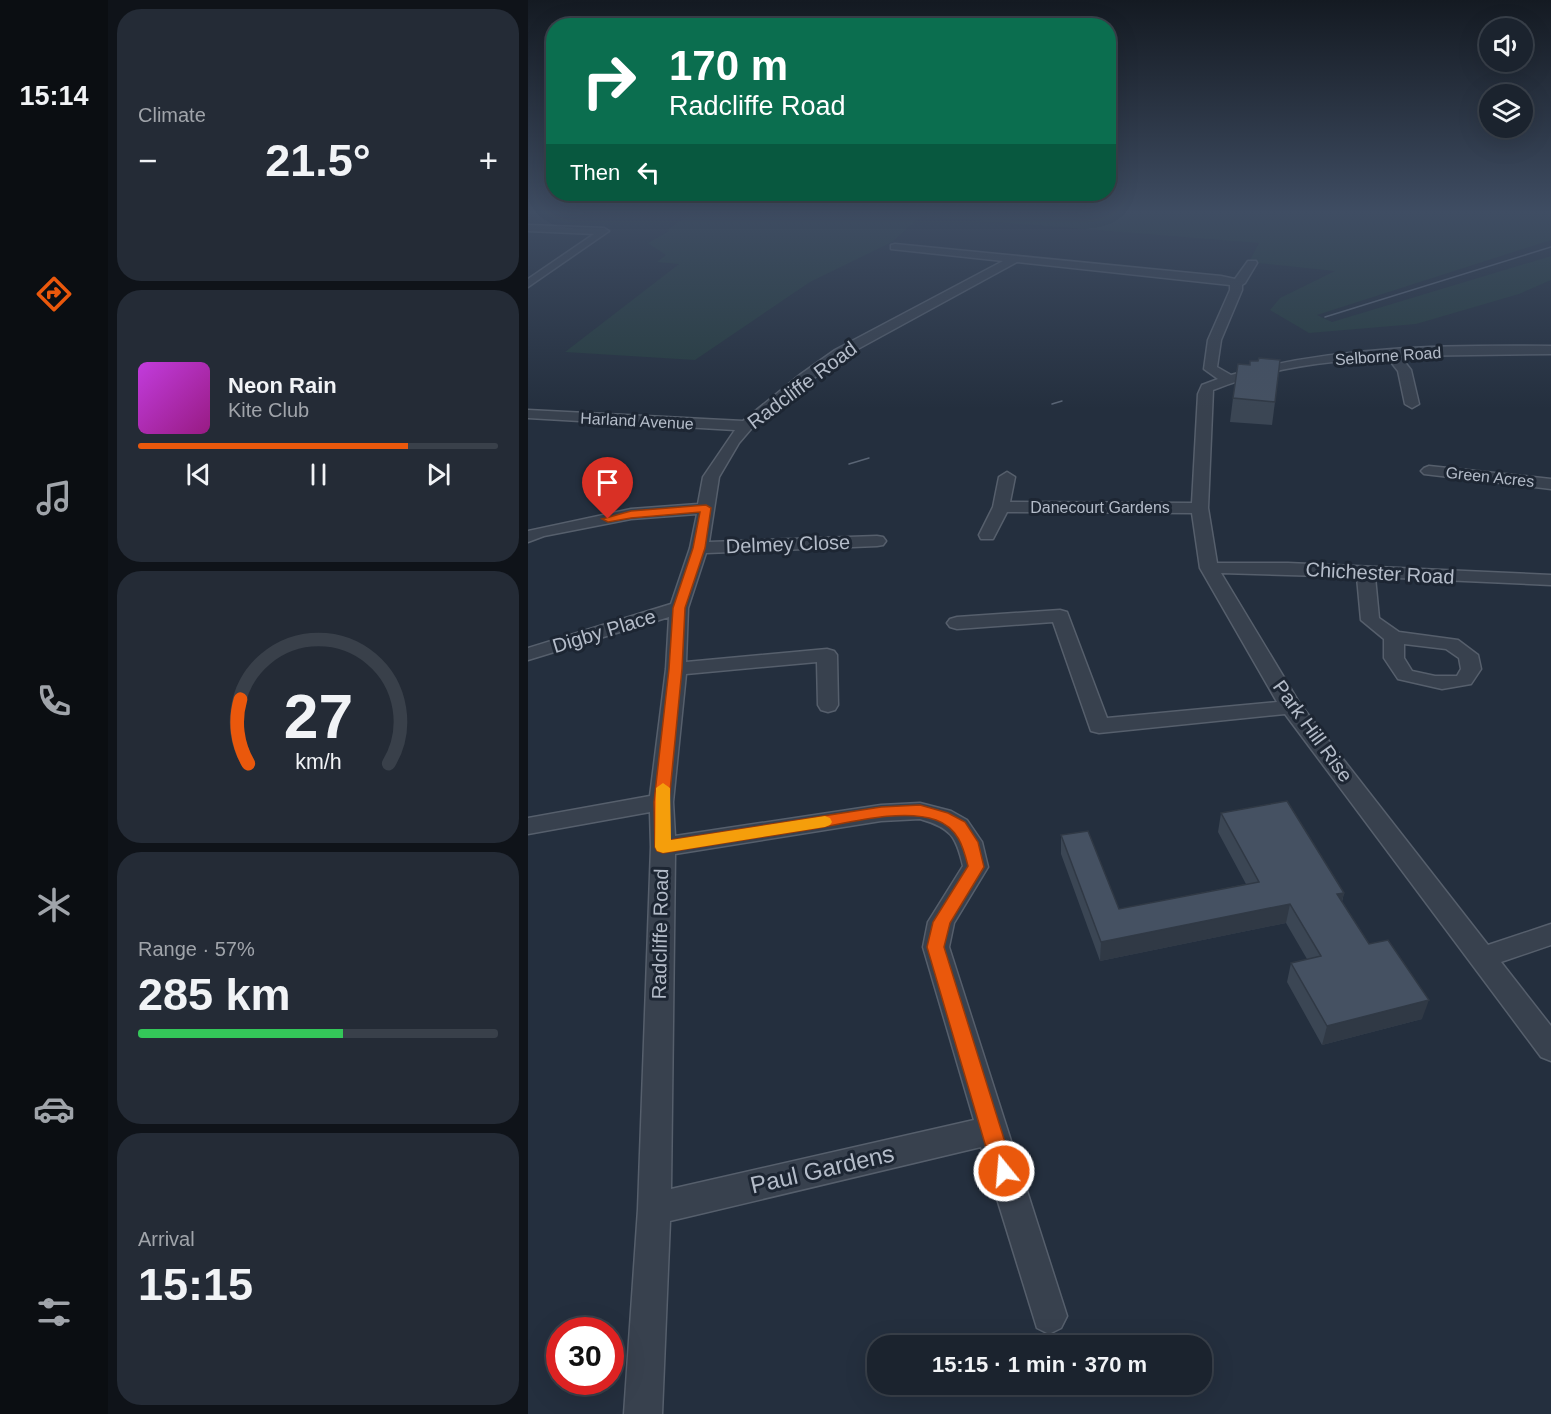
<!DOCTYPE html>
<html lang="en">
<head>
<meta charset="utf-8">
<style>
	:root { --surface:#1b232e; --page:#242b36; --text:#f1f3f6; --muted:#a0a4aa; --line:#39404a; --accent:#ea580c }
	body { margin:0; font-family:Arial,sans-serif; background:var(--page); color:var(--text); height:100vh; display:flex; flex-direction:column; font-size:22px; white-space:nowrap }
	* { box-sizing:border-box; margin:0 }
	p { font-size:20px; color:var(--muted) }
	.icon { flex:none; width:33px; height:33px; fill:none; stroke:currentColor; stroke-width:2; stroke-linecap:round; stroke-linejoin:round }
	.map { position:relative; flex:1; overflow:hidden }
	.drawer { display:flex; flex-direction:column; gap:9px; padding:9px; background:#0f1319; width:420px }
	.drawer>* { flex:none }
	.banner { position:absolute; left:18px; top:18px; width:570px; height:183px; border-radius:24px; box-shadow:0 6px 24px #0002,0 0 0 2px var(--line); background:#0b6e4f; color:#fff; overflow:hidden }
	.controls { position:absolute; left:951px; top:18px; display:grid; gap:12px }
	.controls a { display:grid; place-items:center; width:54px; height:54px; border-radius:50%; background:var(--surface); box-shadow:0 6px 24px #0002,0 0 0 2px var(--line); font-size:30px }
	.speed { position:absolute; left:18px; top:1317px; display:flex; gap:12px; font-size:30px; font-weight:700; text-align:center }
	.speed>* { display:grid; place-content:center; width:78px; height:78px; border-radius:50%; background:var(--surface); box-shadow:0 6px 24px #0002,0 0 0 2px var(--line); line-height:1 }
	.speed .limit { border:9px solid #d22; background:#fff; color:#111 }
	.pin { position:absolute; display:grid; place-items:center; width:51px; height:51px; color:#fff; margin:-62px -26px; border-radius:50% 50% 50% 0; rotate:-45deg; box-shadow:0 0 6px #0007 }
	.pin .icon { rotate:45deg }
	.me { position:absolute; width:66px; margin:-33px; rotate:343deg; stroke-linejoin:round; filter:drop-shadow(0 0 4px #0008) }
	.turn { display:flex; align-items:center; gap:21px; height:126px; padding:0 24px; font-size:27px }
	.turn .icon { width:78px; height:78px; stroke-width:2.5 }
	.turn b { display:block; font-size:42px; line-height:51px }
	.then { display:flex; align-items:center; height:57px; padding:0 24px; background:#0003; gap:12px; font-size:22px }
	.big { font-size:45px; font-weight:700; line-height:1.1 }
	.drawer .widget { flex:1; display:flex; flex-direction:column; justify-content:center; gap:9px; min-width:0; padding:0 21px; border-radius:24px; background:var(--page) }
	.drawer .dial { align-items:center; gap:0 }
	.dial svg { height:156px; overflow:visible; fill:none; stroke:var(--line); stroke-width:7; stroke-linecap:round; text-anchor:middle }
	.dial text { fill:var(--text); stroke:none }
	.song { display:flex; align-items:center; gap:18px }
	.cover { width:72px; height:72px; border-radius:9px; background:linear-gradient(135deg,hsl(290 70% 55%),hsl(310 70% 35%)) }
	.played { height:6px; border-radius:3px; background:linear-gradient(90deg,var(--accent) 75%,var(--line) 75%) }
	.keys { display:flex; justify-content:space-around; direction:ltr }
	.heat { display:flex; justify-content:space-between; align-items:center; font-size:33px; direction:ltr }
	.charge { height:9px; border-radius:4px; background:linear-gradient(90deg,#34c759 57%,var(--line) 0) }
	.trip { position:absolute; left:339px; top:1335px; width:345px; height:60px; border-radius:24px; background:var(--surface); box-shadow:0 6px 24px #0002,0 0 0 2px var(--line); font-weight:700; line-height:60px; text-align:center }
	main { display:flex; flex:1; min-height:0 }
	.tab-bar { display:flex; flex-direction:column; width:108px; justify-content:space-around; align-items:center; background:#0b0e12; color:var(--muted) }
	.tab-bar .icon { width:42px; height:42px }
	.tab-bar .selected { color:var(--accent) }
	.tab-bar b { font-size:27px; color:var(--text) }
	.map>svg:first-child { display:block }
</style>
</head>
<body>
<main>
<nav class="tab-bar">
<b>15:14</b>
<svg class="icon selected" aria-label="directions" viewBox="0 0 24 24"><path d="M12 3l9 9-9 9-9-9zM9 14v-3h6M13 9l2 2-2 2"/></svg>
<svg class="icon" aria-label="music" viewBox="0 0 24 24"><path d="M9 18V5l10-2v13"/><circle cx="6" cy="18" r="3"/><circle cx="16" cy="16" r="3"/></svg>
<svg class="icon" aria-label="phone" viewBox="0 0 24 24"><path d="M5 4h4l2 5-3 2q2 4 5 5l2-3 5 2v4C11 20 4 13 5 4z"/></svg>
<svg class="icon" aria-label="climate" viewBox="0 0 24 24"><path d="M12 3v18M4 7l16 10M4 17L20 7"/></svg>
<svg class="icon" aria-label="car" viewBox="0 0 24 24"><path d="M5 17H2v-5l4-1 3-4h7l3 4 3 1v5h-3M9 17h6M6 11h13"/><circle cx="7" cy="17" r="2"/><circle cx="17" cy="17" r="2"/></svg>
<svg class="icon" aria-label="filters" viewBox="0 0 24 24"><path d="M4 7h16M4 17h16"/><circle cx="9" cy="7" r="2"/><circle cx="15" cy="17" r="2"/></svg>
</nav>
<section class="drawer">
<div class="widget"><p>Climate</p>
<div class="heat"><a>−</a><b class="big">21.5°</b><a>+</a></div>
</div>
<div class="widget">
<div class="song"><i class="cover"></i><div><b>Neon Rain</b><p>Kite Club</p></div></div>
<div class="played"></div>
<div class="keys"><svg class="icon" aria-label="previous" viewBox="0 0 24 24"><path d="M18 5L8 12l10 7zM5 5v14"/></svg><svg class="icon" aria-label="pause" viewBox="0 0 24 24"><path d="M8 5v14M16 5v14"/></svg><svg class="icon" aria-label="next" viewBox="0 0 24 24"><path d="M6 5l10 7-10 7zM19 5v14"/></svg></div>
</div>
<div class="widget dial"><svg viewBox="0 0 100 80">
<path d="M14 69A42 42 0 1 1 86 69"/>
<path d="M14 69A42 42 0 0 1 10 36" stroke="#ea580c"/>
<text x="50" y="56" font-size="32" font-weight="700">27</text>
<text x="50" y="72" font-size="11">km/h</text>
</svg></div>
<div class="widget"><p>Range · 57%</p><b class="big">285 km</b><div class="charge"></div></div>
<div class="widget"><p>Arrival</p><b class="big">15:15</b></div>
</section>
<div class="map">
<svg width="1023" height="1414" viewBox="0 0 1023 1414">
	<rect width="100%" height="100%" fill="#242f3e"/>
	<polygon fill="#263c3f" points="167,211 1023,211 1023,240 789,315 804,322 1023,256 1023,280 991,294 888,324 781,333 742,310 752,298 807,271 721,262 731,243 393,216 364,242 282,282 167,360 37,352 151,264 129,262 138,255 120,243 141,231 140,229"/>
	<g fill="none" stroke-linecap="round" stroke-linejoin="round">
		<g stroke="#565f6c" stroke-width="3">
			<g id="minor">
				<polygon points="0,225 76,228 81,231 0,287 0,279 66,234 0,231"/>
				<path d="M 367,244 L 693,276 L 707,279 L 720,261 L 728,261 L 729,263 L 717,283 L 714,285 L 714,290 L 693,340 L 689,367 L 703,375 C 807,346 916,345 1023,346 L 1023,354 L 872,356 L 883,370 L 891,404 L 884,408 L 877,404 L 870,371 L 859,357 C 802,361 738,368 685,390 L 680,508 L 689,563 L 760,563 L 1023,575 L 1023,585 L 847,577 L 851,618 L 871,632 L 930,640 L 950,655 L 953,669 L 943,684 L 914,689 L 870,679 L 856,658 L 856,639 L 833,620 L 829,577 L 693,573 L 772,704 L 960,945 L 1023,924 L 1023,945 L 973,962 L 1023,1026 L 1023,1061 L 1013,1057 L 757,714 L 571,733 L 563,731 L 525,622 L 429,629 L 422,627 L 419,623 L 422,619 L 429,617 L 532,610 L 539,612 L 579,718 L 749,702 L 672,568 L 664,513 L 479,512 L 465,539 L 453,539 L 451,535 L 465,507 L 471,477 L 479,472 L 487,477 L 482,502 L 664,503 L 670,394 L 674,385 L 690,379 L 676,369 L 680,340 L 702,290 L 702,285 L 489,262 L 317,356 L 283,380 L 223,429 L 211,443 L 191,477 L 181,542 L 349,536 L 355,537 L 358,541 L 355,545 L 349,546 L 178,553 L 160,608 L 158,662 L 299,649 L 306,651 L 309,655 L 310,705 L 307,710 L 300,712 L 293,710 L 290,705 L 289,662 L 158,674 L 145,802 L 147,836 L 353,805 L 392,803 L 423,811 L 439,820 L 454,842 L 460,867 L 426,923 L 421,947 L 539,1316 L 533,1328 L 521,1334 L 509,1328 L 453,1147 L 142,1221 L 134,1414 L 96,1414 L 110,1209 L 123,847 L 122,812 L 0,834 L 0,818 L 122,796 L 138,669 L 141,617 L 0,660 L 0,648 L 143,604 L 162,548 L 169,514 L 103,519 L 16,536 L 0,542 L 0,531 L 103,509 L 170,504 L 175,477 L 207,430 L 0,418 L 0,410 L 215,421 L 273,374 L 307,350 L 475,261 L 363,249 L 363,245 ZM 876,644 L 918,649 L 931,658 L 933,669 L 929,676 L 907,676 L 884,671 L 876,658 ZM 392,819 C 423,828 428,836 435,866 L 400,922 L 395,947 L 446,1120 L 143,1189 L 147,854 L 353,821 Z"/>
				<polygon points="901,466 1023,479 1023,489 896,474 893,471 896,468"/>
			</g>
		</g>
		<use href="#minor" fill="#38414e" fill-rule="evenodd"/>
		<g stroke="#5a6575" stroke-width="1.5">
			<polyline points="797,317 1023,247"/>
			<polyline points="524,404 534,401"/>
			<polyline points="321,464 341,458"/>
		</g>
	</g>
	<g fill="#3b4654">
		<polygon points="705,398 747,402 744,425 702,422"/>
		<polygon points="693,813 816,893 814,902 841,944 894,1019 794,1045 759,982 763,963 779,959 758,923 572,961 533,854 533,835 591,909 718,884 690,832"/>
	</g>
	<g fill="#303945">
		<polygon points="816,893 811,912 809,894"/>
		<polygon points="762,904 758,923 572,961 573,942"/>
		<polygon points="901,1000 894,1019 794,1045 799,1026"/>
	</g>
	<g fill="#455162" stroke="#303945" stroke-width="1.5">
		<polygon points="731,358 752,360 747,402 705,398 710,364 722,365 722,361 730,361"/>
		<polygon points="759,801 816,893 809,894 841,944 860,940 901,1000 799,1026 763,963 793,956 762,904 573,942 533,835 560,831 591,909 731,882 693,813"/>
	</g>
	<linearGradient id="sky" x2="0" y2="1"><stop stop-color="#141a22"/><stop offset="0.52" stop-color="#3f4d63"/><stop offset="1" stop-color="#3f4d63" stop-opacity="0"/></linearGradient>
	<rect width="1023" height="409" fill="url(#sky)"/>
	<path fill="#ea580c" stroke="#983908" stroke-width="1.5" d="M 178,505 L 183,508 L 177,548 L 157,608 L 154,669 L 141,802 L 142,840 L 353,807 L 392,805 L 420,813 L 437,822 L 450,842 L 456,867 L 422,923 L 416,947 L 486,1171 L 483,1178 L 476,1181 L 468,1178 L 465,1171 L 399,947 L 405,922 L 440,866 C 435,846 430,828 408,820 C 374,808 320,823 285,829 C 235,837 185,845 135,853 L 129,851 L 127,847 L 126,802 L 141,669 L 145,608 L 165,548 L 172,512 L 103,518 L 80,522 L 74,519 L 103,511 Z"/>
	<polygon fill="#f59e0b" points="135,783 142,788 143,840 297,816 302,818 304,822 302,825 297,827 135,853 129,851 127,847 128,788"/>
	<g text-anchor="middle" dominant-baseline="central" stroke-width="6" stroke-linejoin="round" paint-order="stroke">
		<g font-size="16" fill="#b4bcc9" stroke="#1d2633">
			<text transform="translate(860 356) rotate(-4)">Selborne Road</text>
			<text transform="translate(109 421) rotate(3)">Harland Avenue</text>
			<text transform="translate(962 477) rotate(6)">Green Acres</text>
			<text x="572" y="507">Danecourt Gardens</text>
		</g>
		<g font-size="20" fill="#b4bcc9" stroke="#1d2633">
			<text transform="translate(274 385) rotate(-37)">Radcliffe Road</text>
			<text transform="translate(260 544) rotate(-2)">Delmey Close</text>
			<text transform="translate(852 573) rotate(3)">Chichester Road</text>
			<text transform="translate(76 631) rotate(-17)">Digby Place</text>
			<text transform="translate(785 731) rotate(54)">Park Hill Rise</text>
			<text transform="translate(132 934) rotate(-89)">Radcliffe Road</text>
		</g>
		<g font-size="24" fill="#b4bcc9" stroke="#1d2633">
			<text transform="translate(294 1169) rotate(-13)">Paul Gardens</text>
		</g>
	</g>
</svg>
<div class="controls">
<a><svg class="icon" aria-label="sound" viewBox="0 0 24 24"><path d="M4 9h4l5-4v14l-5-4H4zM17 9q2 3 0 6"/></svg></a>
<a><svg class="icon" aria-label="layers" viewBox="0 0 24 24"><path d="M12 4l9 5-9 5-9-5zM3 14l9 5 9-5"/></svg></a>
</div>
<div class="speed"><div class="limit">30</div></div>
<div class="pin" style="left:80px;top:519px;background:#d93025"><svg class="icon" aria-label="arrive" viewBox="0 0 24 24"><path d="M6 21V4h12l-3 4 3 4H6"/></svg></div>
<svg class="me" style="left:476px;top:1171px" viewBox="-20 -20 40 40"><circle r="17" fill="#ea580c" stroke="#fff" stroke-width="3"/><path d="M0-11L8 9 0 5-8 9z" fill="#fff"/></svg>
<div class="trip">15:15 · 1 min · 370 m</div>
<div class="banner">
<div class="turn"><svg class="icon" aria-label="right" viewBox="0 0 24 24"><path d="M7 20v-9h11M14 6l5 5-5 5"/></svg><div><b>170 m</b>Radcliffe Road</div></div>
<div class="then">Then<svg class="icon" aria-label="left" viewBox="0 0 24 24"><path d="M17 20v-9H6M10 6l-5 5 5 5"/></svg></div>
</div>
</div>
</main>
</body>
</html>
